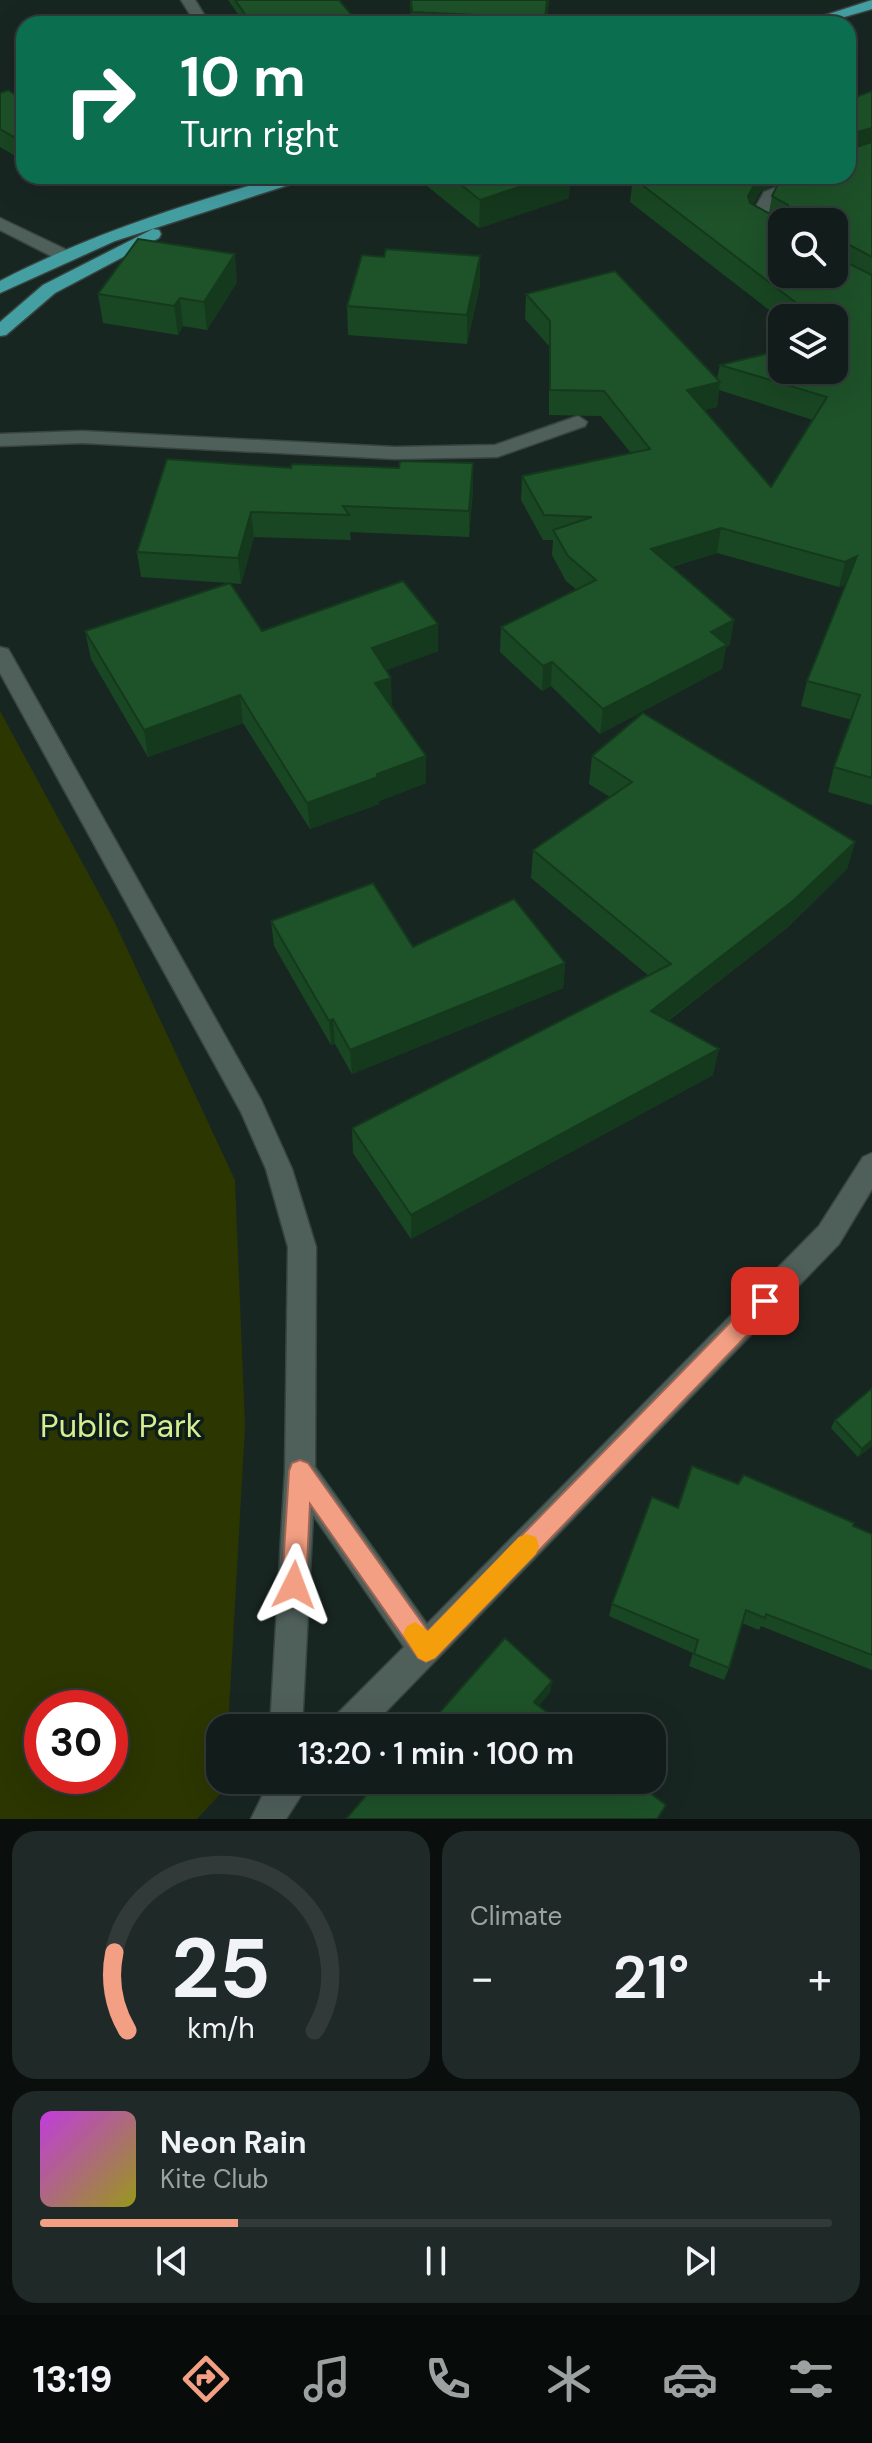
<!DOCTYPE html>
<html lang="en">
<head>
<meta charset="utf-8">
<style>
	:root { --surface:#121c1a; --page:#1f2927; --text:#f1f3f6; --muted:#9ca1a2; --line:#313a39; --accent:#f39f83 }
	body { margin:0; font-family:"DM Sans",sans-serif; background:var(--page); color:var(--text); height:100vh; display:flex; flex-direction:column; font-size:30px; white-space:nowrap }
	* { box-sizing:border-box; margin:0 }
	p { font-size:26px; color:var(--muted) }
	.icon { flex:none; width:44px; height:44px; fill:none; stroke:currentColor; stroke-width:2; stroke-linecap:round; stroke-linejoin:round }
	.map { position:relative; height:1819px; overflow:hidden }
	.sheet { display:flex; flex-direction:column; gap:12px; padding:12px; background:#0a0f0e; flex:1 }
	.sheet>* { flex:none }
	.guide { position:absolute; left:16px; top:16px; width:840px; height:168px; border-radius:24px; box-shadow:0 8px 32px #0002,0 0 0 2px var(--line); background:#0b6e4f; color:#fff; overflow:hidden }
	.controls { position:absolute; left:768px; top:208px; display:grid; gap:16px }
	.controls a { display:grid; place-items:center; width:80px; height:80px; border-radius:16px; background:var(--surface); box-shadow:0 8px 32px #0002,0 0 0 2px var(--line); font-size:40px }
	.speed { position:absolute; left:24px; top:1690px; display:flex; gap:16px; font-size:40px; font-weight:700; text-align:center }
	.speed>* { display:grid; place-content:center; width:104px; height:104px; border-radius:50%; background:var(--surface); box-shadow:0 8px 32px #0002,0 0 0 2px var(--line); line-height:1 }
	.speed .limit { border:12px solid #d22; background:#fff; color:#111 }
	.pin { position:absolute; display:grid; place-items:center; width:68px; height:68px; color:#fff; margin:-34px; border-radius:16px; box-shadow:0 4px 12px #0006 }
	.me { position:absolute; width:88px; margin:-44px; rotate:3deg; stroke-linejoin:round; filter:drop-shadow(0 0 6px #0008) }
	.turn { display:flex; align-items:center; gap:28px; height:168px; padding:0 32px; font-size:36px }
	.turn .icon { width:104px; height:104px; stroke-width:2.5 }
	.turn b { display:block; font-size:56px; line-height:68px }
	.big { font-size:60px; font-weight:600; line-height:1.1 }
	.sheet .widget { flex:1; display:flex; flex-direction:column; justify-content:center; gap:12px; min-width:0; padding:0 28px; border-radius:24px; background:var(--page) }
	.sheet .dial { align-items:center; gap:0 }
	.dial svg { height:208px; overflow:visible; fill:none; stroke:var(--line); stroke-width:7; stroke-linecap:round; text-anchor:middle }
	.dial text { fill:var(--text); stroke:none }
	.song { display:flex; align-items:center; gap:24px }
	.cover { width:96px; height:96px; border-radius:12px; background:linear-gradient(135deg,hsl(290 70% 55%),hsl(60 70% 35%)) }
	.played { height:8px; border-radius:4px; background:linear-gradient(90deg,var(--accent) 25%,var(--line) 25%) }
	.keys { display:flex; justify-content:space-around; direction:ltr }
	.heat { display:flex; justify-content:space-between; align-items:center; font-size:44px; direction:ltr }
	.sheet .tiles { flex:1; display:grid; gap:12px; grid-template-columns:1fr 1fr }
	.widget:last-child { grid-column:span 2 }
	.trip { position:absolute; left:206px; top:1714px; width:460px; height:80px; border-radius:24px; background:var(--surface); box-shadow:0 8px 32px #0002,0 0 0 2px var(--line); font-weight:600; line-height:80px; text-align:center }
	.dock { display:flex; height:128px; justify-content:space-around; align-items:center; background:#070b0a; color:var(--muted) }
	.dock .icon { width:56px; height:56px }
	.dock .on { color:var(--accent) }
	.dock b { font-size:36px; color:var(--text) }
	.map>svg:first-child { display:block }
</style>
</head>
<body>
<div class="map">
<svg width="872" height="1819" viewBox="0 0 872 1819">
	<rect width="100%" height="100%" fill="#182622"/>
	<path fill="#2c3600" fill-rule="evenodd" d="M 0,711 L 114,921 L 235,1180 L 245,1426 L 228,1728 L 220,1728 L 220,1780 L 226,1780 L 225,1789 L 197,1819 L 0,1819 ZM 42,1708 L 110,1708 L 110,1776 L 42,1776 Z"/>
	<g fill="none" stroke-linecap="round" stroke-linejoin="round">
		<g stroke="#384440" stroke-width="3">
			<g id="minor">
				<polygon points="181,0 195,0 210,24 196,24"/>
				<polygon points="806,176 829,176 776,198 764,221 782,232 782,244 749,226 747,222 764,192"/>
				<polygon points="0,218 69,251 71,255 69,259 57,259 0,230"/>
				<polygon points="578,416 587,422 585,426 497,457 395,459 82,443 0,446 0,434 82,431 395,447 495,445"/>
				<polygon points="0,647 8,649 11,654 261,1100 292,1169 316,1247 315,1467 427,1624 819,1226 863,1157 872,1153 872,1189 839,1244 370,1728 331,1728 335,1716 404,1647 313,1515 302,1728 270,1728 285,1471 288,1247 266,1169 241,1112 0,673"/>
				<polygon points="270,1780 311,1780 286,1819 251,1819"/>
			</g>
		</g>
		<g stroke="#384440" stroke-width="3">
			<g id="major">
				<polygon points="872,0 872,9 820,24 798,24"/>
				<path d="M 283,176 L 309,176 L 307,179 L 115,241 L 0,293 L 0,281 C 90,234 186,204 283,176 Z"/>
				<polygon points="153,229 159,230 161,234 159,238 55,293 6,335 0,336 0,322 43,285"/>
			</g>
		</g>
		<use href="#minor" fill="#4f5f5a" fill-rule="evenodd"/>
		<use href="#major" fill="#449fa3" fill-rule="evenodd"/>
	</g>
	<g fill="#1a4723" fill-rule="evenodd">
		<polygon points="228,0 339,0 356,20 356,24 245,24"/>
		<polygon points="410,0 549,0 546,24 411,24"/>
		<path d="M 872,91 L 872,805 L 828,792 L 834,767 L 852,720 L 801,706 L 807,681 L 846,584 L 839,587 L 717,553 L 672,567 L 730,645 L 726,647 L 722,669 L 600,734 L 551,686 L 542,691 L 500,652 L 501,627 L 577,590 L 566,581 L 552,555 L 553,540 L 543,540 L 521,500 L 522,476 L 631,453 L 601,416 L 549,415 L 549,346 L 525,319 L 526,294 L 717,379 L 720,365 L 834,370 L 834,318 L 782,318 L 782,320 L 630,202 L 633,178 L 848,176 ZM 778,184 L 772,196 L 769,213 L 753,205 L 761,191 ZM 719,390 L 813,420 L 771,487 L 704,410 L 717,407 Z"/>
		<polygon points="0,93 24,100 17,157 0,147"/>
		<polygon points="427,176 570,176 569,198 479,228 427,186"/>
		<polygon points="480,256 480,285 467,344 348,335 347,306 384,257"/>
		<polygon points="237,282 207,330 183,326 178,335 103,323 98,294"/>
		<polygon points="473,463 473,489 469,537 350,532 351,540 254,537 241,584 230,583 262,631 438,624 438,651 386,670 392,705 390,705 426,783 379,801 379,804 310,829 243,723 148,757 91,659 85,631 229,583 141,577 137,552 291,468 399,468"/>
		<polygon points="592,756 855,842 847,869 787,928 668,1021 713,1075 411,1239 353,1153 352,1128 649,976 531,878 533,850 610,797 589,784"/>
		<polygon points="271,921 413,947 565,963 563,988 352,1074 335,1044 331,1045 274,946"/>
		<polygon points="872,1388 872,1446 858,1457 831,1428 835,1420"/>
		<polygon points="678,1508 853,1526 872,1534 872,1670 761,1626 759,1630 742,1623 729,1668 724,1680 689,1666 693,1653 609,1616 612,1604"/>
	</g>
	<g fill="#15391d">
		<polygon points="547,0 549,0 546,24 544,24"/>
		<polygon points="872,128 872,150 848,157 850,134"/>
		<polygon points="24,132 24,154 17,157 14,137"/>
		<polygon points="551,176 570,176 569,198 479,228 480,200"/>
		<polygon points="759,176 798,176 761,191 744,221 748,196"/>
		<polygon points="840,240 835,264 834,265 834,248 836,243"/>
		<polygon points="235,254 237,282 207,330 204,302"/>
		<polygon points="480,256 480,285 467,344 467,315"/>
		<polygon points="180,298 183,326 178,335 174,306"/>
		<polygon points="720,382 717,407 684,415 687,390"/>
		<polygon points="473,463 473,489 469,537 469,511"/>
		<polygon points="251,512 254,537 241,584 238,558"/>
		<polygon points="721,528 717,553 648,574 651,549"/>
		<polygon points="857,556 851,581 839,587 845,562"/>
		<polygon points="734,620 730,645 726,647 722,669 600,734 603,709 711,632"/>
		<polygon points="438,624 438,651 373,675 372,648"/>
		<polygon points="552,662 551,686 542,691 543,666"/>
		<polygon points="391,678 392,705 376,710 375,683"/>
		<polygon points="240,695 243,723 148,757 144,730"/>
		<polygon points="426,756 426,783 379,801 379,804 310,829 307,803"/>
		<polygon points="855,842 847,869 787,928 646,1037 651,1011"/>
		<polygon points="565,963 563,988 352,1074 350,1050"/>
		<polygon points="333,1019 335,1044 331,1045 329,1021"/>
		<polygon points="719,1049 713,1075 411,1239 411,1215"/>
		<polygon points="872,1440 872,1446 858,1457 862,1449"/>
		<polygon points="552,1681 550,1693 532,1714 534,1702"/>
	</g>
	<g fill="#1e5229" stroke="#15391d" stroke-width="2">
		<polygon points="235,0 339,0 356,20 324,19 328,24 252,24"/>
		<polygon points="411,0 547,0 545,18 412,12"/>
		<polygon points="8,90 24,100 24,132 14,137 0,129 0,93"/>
		<polygon points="872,91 872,128 850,134 851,149 872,142 872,257 840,240 836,243 836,247 834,248 834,222 787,222 788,205 772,196 782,176 848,176 848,100"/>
		<polygon points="450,176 551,176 480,200"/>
		<polygon points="637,176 759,176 748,196 750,203 785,222 782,222 782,274 834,274 834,256 872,275 872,778 834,767 860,695 807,681 857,556 845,562 721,528 651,549 734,620 711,632 727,645 603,709 552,662 543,666 501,627 596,580 568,556 553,530 592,517 544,515 522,476 650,449 604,391 550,390 550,321 526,294 615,271 720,382 687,390 771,487 827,397 720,365 782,350 782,370 834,370 834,338 841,337 834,332 834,318 816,318 633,178"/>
		<polygon points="138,239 235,254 204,302 180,298 174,306 98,294"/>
		<polygon points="386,249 480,256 467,315 347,306 362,255 384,257"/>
		<polygon points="167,459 291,468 292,464 399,468 400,461 473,463 469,511 343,506 349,515 251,512 238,558 137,552"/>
		<polygon points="403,581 438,624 372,648 391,678 375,683 426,756 377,774 378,777 307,803 240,695 144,730 85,631 230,583 262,631"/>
		<polygon points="643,713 855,842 794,900 651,1011 719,1049 411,1215 352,1128 671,964 533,850 632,782 592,756"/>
		<polygon points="373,883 413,947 514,899 565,963 350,1050 333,1019 329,1021 271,921"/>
		<polygon points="872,1388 872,1440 862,1449 835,1420"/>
		<polygon points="692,1466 738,1484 744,1475 854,1523 853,1526 872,1534 872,1655 766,1614 765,1618 746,1610 729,1668 694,1654 698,1640 612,1604 652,1497 678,1508"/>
		<polygon points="505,1638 552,1681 534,1702 567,1728 426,1728"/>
		<polygon points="379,1780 633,1780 666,1805 657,1819 346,1819"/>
	</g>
	<polygon fill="#f39f83" stroke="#9e6755" stroke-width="2" points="765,1291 773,1294 776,1301 773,1308 435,1658 426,1662 418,1658 310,1504 306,1585 302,1593 294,1597 285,1593 282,1585 289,1471 292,1463 300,1460 308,1463 428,1631 758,1294"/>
	<polygon fill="#f59e0b" points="527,1534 536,1537 539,1546 536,1554 435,1658 426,1662 418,1658 403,1634 407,1626 415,1622 428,1631 519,1537"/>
	<g text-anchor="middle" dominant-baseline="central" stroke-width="7" stroke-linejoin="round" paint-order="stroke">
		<g font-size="32" fill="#d6ee92" stroke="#0e1d19">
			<text x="121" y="1426">Public Park</text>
		</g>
	</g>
</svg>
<div class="controls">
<a><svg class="icon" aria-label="search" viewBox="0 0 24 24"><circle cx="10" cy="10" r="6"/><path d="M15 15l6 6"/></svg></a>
<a><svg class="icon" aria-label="layers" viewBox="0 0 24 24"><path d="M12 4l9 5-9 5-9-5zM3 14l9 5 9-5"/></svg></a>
</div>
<div class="speed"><div class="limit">30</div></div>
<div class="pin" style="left:765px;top:1301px;background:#d93025"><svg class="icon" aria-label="arrive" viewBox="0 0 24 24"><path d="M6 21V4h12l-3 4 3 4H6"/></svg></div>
<svg class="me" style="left:294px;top:1585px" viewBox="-20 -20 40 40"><path d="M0-17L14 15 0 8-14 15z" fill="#f39f83" stroke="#fff" stroke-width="4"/></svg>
<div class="trip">13:20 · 1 min · 100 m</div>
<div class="guide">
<div class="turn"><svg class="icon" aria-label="right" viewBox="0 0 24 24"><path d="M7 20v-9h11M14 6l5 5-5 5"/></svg><div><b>10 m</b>Turn right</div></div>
</div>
</div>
<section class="sheet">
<div class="tiles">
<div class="widget dial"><svg viewBox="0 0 100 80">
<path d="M14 69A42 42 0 1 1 86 69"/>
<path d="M14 69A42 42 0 0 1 9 39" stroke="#f39f83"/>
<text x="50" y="56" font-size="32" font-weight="700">25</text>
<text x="50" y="72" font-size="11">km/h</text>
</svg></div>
<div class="widget"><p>Climate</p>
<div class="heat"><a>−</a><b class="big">21°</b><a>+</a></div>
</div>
<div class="widget">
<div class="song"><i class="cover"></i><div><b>Neon Rain</b><p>Kite Club</p></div></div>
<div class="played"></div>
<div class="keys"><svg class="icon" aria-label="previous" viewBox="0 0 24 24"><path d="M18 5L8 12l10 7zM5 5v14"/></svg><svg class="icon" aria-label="pause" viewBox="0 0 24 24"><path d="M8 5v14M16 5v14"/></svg><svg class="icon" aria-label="next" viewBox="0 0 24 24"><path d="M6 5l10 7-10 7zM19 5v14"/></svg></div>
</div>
</div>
</section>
<nav class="dock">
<b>13:19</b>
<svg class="icon on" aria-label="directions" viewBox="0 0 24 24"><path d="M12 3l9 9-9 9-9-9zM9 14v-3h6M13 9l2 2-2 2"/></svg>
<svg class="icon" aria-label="music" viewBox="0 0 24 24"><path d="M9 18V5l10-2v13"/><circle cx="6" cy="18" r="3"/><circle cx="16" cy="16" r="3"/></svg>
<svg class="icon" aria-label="phone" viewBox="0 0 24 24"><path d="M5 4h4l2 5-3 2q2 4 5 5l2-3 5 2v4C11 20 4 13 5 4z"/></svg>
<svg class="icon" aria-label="climate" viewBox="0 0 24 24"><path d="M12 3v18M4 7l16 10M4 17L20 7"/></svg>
<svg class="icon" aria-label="car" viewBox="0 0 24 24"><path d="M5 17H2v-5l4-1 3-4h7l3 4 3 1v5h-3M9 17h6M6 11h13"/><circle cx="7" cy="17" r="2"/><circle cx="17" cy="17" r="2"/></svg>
<svg class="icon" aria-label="filters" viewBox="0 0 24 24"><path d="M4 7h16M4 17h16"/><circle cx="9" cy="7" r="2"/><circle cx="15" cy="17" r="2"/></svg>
</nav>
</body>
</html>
